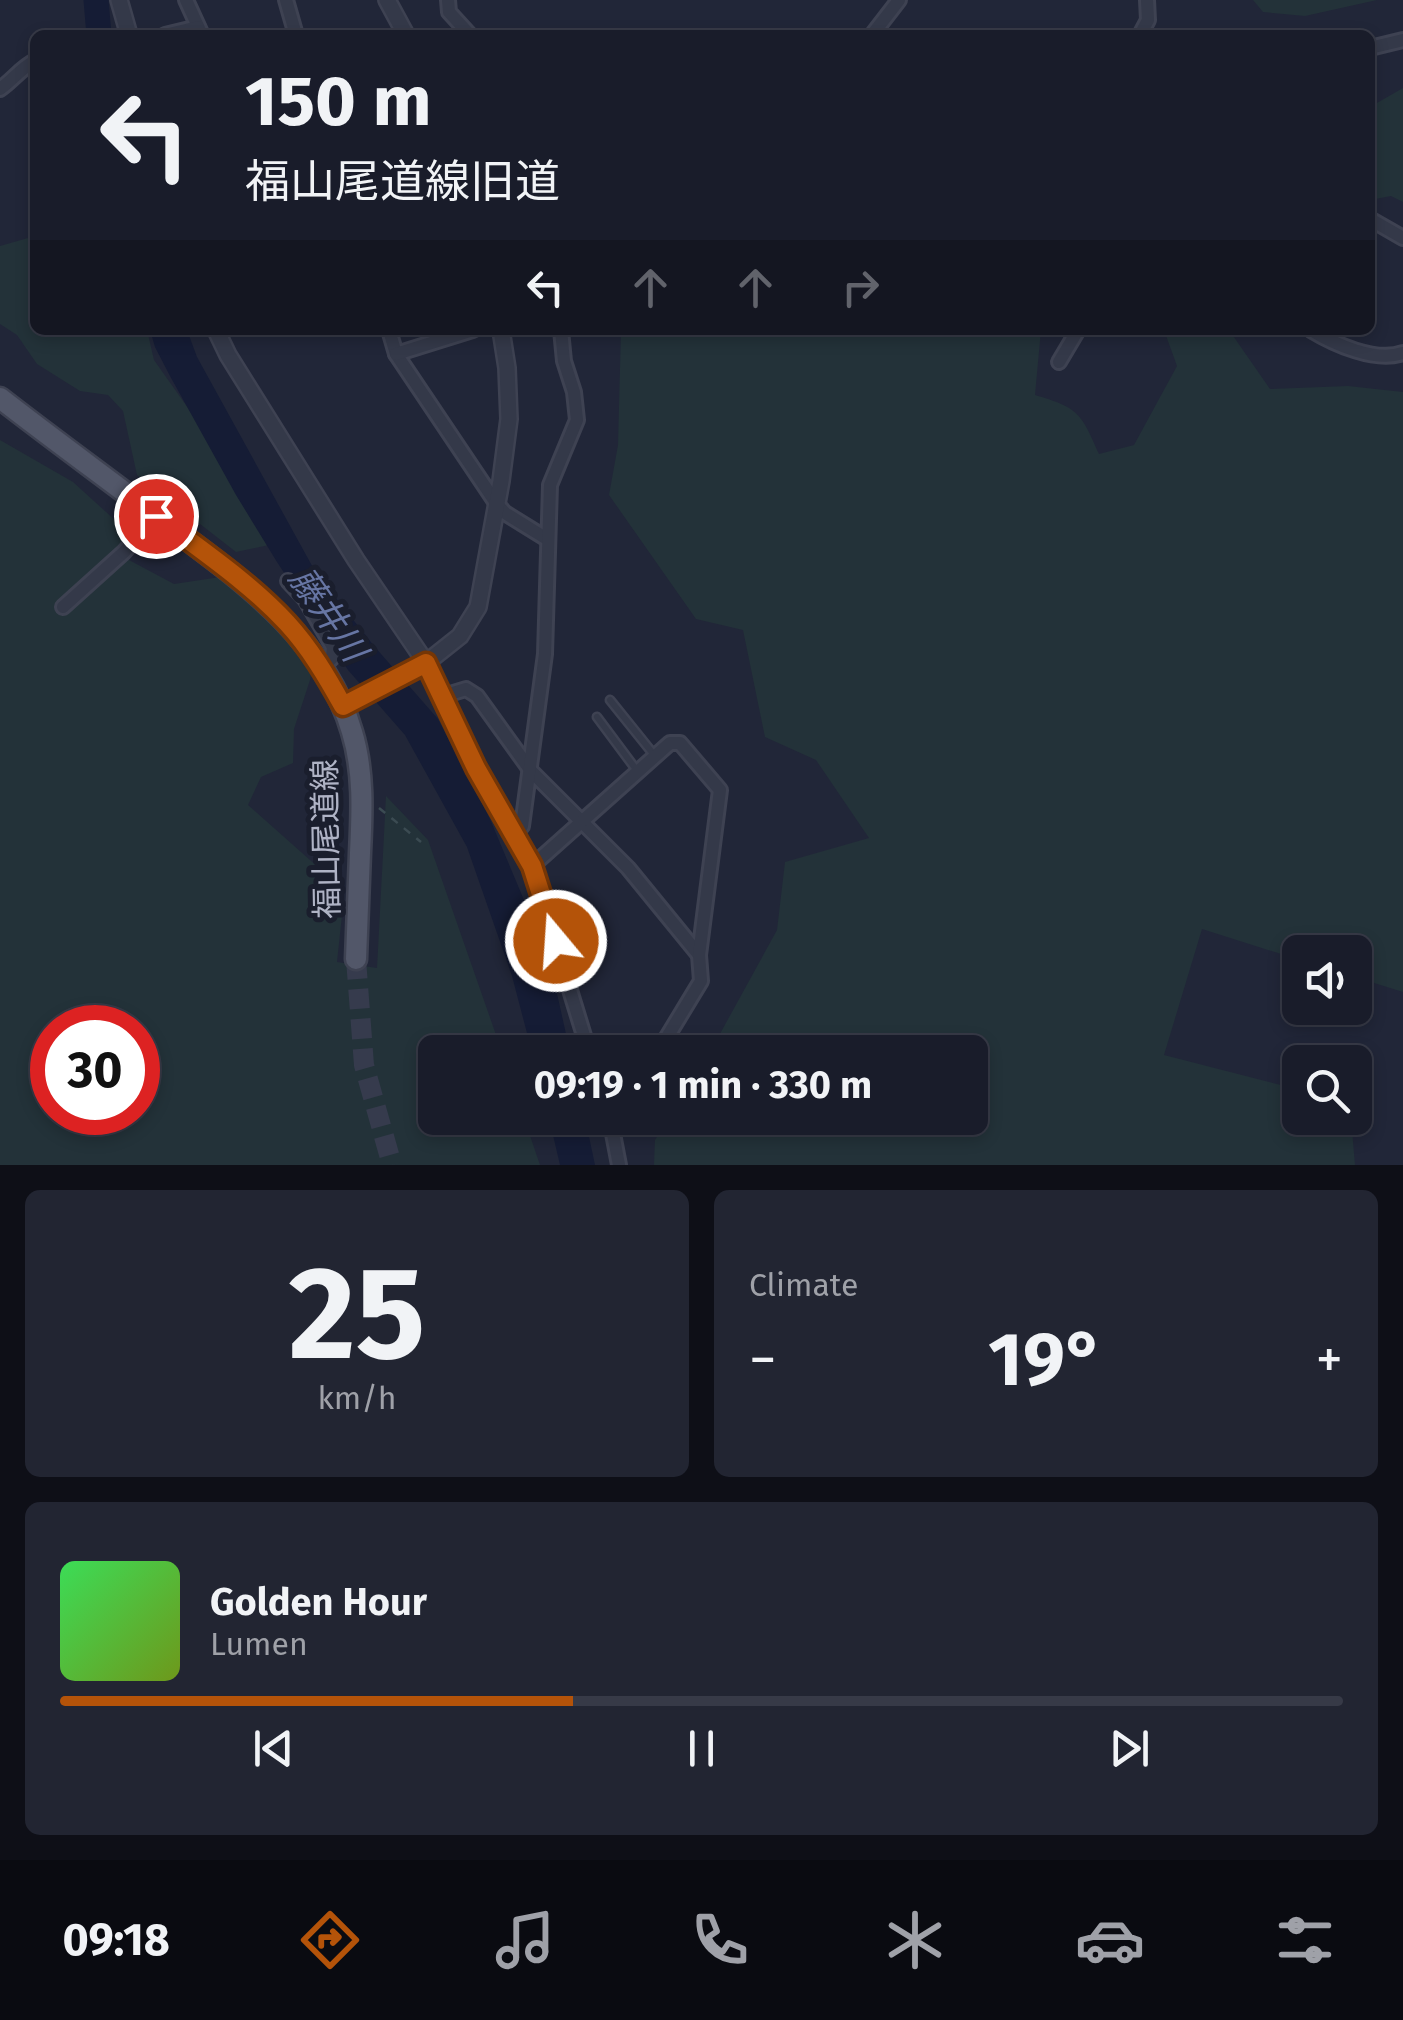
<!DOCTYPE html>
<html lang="en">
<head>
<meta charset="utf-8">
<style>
	:root { --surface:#191c2a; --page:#222532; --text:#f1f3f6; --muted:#9fa1a8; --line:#373a47; --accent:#b45309 }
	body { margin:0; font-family:"Fira Sans","Noto Sans JP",sans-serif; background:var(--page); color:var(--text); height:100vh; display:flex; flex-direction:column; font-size:38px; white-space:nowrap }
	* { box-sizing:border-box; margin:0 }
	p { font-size:32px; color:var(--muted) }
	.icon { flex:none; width:55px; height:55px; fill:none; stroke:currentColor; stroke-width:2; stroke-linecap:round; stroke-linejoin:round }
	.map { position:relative; height:1165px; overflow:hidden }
	.panel { display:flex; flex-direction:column; gap:25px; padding:25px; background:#0e0f17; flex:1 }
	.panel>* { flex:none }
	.banner { position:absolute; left:30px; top:30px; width:1345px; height:305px; border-radius:15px; box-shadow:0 5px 15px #0003,0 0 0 2px var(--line); background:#191c2a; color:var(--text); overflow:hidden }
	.fabs { position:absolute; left:1282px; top:935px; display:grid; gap:20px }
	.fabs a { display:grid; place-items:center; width:90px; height:90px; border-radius:15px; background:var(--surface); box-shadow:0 5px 15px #0003,0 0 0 2px var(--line); font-size:50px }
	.speed { position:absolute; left:30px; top:1005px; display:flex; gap:20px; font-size:50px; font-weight:700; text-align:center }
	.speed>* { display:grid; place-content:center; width:130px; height:130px; border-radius:50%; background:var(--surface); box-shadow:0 5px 15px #0003,0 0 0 2px var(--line); line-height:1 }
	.speed .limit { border:15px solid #d22; background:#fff; color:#111 }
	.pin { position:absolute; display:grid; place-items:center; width:85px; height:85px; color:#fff; margin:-42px; border:5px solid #fff; border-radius:50%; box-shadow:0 2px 10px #0007 }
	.me { position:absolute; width:110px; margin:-55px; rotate:342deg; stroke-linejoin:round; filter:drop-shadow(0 0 8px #0008) }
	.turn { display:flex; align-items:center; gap:35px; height:210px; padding:0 50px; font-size:45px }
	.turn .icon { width:130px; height:130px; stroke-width:2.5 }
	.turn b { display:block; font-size:70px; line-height:85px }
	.lanes { display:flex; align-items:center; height:95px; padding:0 50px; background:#0003; justify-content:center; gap:50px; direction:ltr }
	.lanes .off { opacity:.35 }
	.big { font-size:75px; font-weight:700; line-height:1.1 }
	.panel .card { flex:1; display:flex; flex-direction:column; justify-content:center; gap:15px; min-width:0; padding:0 35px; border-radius:15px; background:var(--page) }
	.panel .dial { align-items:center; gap:0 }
	.dial b { font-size:130px; line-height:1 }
	.song { display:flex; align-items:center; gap:30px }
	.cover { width:120px; height:120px; border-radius:15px; background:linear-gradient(135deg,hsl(130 70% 55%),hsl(80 70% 35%)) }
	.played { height:10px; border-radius:5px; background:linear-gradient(90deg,var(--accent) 40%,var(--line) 40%) }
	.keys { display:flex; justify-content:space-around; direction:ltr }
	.heat { display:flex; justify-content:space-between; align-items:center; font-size:55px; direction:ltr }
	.panel .tiles { flex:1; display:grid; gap:25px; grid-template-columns:1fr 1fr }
	.card:last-child { grid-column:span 2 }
	.trip { position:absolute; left:418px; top:1035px; width:570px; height:100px; border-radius:15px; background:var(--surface); box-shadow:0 5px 15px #0003,0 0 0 2px var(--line); font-weight:700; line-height:100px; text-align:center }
	.tabs { display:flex; height:160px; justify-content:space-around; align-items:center; background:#0a0b11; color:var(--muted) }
	.tabs .icon { width:70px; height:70px }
	.tabs .on { color:var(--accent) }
	.tabs b { font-size:45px; color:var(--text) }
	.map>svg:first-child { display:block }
</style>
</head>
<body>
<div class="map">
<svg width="1403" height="1165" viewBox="0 0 1403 1165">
	<rect width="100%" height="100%" fill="#212638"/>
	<g fill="#233239" fill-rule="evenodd">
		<polygon points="1253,0 1377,0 1305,16 1263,12"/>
		<polygon points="1403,88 1403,202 1391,196 1370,200 1370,107"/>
		<polygon points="35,236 35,330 147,330 154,360 283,542 236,552 137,475 123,411 108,395 80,391 37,364 17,335 0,324 0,246"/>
		<path d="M 621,330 L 1041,330 L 1035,395 C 1079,408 1081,413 1099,454 L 1134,445 L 1177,366 L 1164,330 L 1229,330 L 1270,389 L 1348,386 L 1403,392 L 1403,992 L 1355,977 L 1355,952 L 1300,952 L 1300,960 L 1202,929 L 1164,1055 L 1300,1090 L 1300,1118 L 1351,1118 L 1355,1165 L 654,1165 L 655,1140 L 669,1118 L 970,1118 L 970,1052 L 710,1052 L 777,930 L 785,862 L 869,838 L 816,760 L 765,737 L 743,630 L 696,619 L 609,495 L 618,445 Z"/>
		<path d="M 0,440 L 73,482 L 127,531 L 129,560 L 174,584 L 227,576 L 314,645 L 310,680 L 294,729 L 293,763 L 261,777 L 248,805 L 319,868 L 342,915 L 337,962 L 377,968 L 386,796 L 428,840 L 502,1052 L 435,1052 L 435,1118 L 524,1118 L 540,1165 L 0,1165 ZM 52,1028 L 138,1028 L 138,1112 L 52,1112 Z"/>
	</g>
	<g fill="#151c35">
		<polygon points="150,330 187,330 197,357 316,573 374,646 438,719 490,819 550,962 570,1052 532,1052 512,976 467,847 405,735 348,670 277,562 236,495 170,376 155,347"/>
		<polygon points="549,1118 585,1118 595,1165 560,1165"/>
	</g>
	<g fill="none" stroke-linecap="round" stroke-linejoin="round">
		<polyline stroke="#151c35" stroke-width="25" points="96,0 99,35"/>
		<polyline stroke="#363b4d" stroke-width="20" stroke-dasharray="20 10" stroke-linecap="butt" points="356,959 364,1065 392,1165"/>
		<g stroke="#3e4252" stroke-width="11">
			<g id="service">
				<polyline points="610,700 655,756"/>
				<polyline points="597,717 638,772"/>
			</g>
		</g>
		<g stroke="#3e4252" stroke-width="18">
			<g id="minor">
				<polyline points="186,0 202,35"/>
				<polyline points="286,0 296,35"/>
				<polyline points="448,0 449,12 470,35"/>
				<polyline points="165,35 198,27"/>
				<polyline points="872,35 899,0"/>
				<polyline points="1140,35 1148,20 1147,0"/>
				<polyline points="1370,48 1403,40"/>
				<path d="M 0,89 C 12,81 22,67 35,61"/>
				<polyline points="1370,219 1403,238"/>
				<polyline points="389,330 396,354 496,503 505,513 547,539"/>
				<path d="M 1311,330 C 1334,344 1376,363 1403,353"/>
				<polyline points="396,354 473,330"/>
				<polyline points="1059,362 1078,330"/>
				<polyline points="288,581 305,599 333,647 332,658 322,668"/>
				<polyline points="63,607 124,552 156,516"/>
				<polyline points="426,663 477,768 532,866 589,1052"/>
				<polyline points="443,696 466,689 477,696 531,771 628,868 699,955"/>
				<polyline points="514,836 522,826 545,654 550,485 577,420 574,392 564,361 561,330"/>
				<polyline points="532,866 670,743 680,743 720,790 699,955 701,981 658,1052"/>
				<polyline points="610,1118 619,1165"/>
			</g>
		</g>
		<g stroke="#3e4252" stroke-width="20">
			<g id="tertiary">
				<polyline points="119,0 129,35"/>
				<polyline points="387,0 406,35"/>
				<polyline points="216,330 228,355 356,560 426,663"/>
				<polyline points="343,706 426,663 460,636 478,607 501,481 509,419 507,368 501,330"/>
			</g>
		</g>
		<g stroke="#3e4252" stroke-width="25">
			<path id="primary" d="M 0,398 C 50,437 101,474 151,512 C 230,572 323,632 352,732 C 364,771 362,813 360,853 C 359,888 357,924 356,959"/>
		</g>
		<polyline stroke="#3b4b52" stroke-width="2.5" stroke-dasharray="8 8" stroke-linecap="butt" points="379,808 421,842"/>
		<use href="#service" stroke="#343949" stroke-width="6"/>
		<use href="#minor" stroke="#343949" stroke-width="12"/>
		<use href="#tertiary" stroke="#343949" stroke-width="15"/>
		<use href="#primary" stroke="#525769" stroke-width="20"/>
	</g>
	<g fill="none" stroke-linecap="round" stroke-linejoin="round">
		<g stroke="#753606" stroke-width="25">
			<path id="route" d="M 156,516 C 201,550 249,582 287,623 C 310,648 327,677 343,706 L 426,663 L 476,768 L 532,866 L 556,941"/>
		</g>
		<use href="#route" stroke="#b45309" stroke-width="18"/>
	</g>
	<g text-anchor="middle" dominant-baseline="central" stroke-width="10" stroke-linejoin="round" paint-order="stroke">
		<g font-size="32" fill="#afb3c5" stroke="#1a1e2d">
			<text transform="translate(326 839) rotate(-91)">福山尾道線</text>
		</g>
		<g font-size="35" font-style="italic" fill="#6776a4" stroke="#1a1e2d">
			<text transform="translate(328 614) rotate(55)">藤井川</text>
		</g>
	</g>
</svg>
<div class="fabs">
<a><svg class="icon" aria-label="sound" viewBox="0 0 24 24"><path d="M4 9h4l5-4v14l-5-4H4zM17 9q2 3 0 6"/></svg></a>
<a><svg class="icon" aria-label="search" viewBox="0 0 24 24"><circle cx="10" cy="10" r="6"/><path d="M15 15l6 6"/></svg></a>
</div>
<div class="speed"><div class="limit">30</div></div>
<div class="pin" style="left:156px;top:516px;background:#d93025"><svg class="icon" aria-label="arrive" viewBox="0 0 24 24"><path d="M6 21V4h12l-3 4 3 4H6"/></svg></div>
<svg class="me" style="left:556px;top:941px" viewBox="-20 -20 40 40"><circle r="17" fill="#b45309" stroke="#fff" stroke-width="3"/><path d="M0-11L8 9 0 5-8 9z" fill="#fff"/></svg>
<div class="trip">09:19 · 1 min · 330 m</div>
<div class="banner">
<div class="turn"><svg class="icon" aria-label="left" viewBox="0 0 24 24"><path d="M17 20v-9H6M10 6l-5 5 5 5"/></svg><div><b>150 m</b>福山尾道線旧道</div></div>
<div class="lanes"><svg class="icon" aria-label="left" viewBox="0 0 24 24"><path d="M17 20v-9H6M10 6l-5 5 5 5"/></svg><svg class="icon off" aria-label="ahead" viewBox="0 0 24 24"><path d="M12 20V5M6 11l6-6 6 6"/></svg><svg class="icon off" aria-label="ahead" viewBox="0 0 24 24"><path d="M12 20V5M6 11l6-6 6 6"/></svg><svg class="icon off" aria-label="right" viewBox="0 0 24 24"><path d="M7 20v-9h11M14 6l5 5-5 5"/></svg></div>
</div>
</div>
<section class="panel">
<div class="tiles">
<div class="card dial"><b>25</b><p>km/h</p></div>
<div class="card"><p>Climate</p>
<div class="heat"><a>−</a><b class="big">19°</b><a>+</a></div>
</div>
<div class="card">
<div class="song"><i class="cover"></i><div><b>Golden Hour</b><p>Lumen</p></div></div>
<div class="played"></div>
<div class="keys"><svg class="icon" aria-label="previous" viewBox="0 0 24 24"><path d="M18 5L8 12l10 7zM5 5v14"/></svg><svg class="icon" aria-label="pause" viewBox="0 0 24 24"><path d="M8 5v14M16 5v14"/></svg><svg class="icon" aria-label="next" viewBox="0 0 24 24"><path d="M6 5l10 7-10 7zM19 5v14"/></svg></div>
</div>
</div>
</section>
<nav class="tabs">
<b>09:18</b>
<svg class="icon on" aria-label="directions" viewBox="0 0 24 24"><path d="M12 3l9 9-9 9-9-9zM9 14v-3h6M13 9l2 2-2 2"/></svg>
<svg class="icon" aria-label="music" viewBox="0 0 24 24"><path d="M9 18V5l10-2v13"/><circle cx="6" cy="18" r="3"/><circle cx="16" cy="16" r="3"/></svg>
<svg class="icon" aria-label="phone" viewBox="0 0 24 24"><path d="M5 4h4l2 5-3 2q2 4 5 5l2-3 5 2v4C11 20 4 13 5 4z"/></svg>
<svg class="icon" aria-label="climate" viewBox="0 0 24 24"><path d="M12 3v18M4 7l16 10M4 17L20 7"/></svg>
<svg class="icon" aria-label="car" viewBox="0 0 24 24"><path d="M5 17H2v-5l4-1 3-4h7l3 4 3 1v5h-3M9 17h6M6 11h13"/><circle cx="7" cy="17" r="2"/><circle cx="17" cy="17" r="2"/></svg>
<svg class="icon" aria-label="filters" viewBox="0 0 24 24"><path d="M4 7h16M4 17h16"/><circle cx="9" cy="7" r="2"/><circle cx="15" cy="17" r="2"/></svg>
</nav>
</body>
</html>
